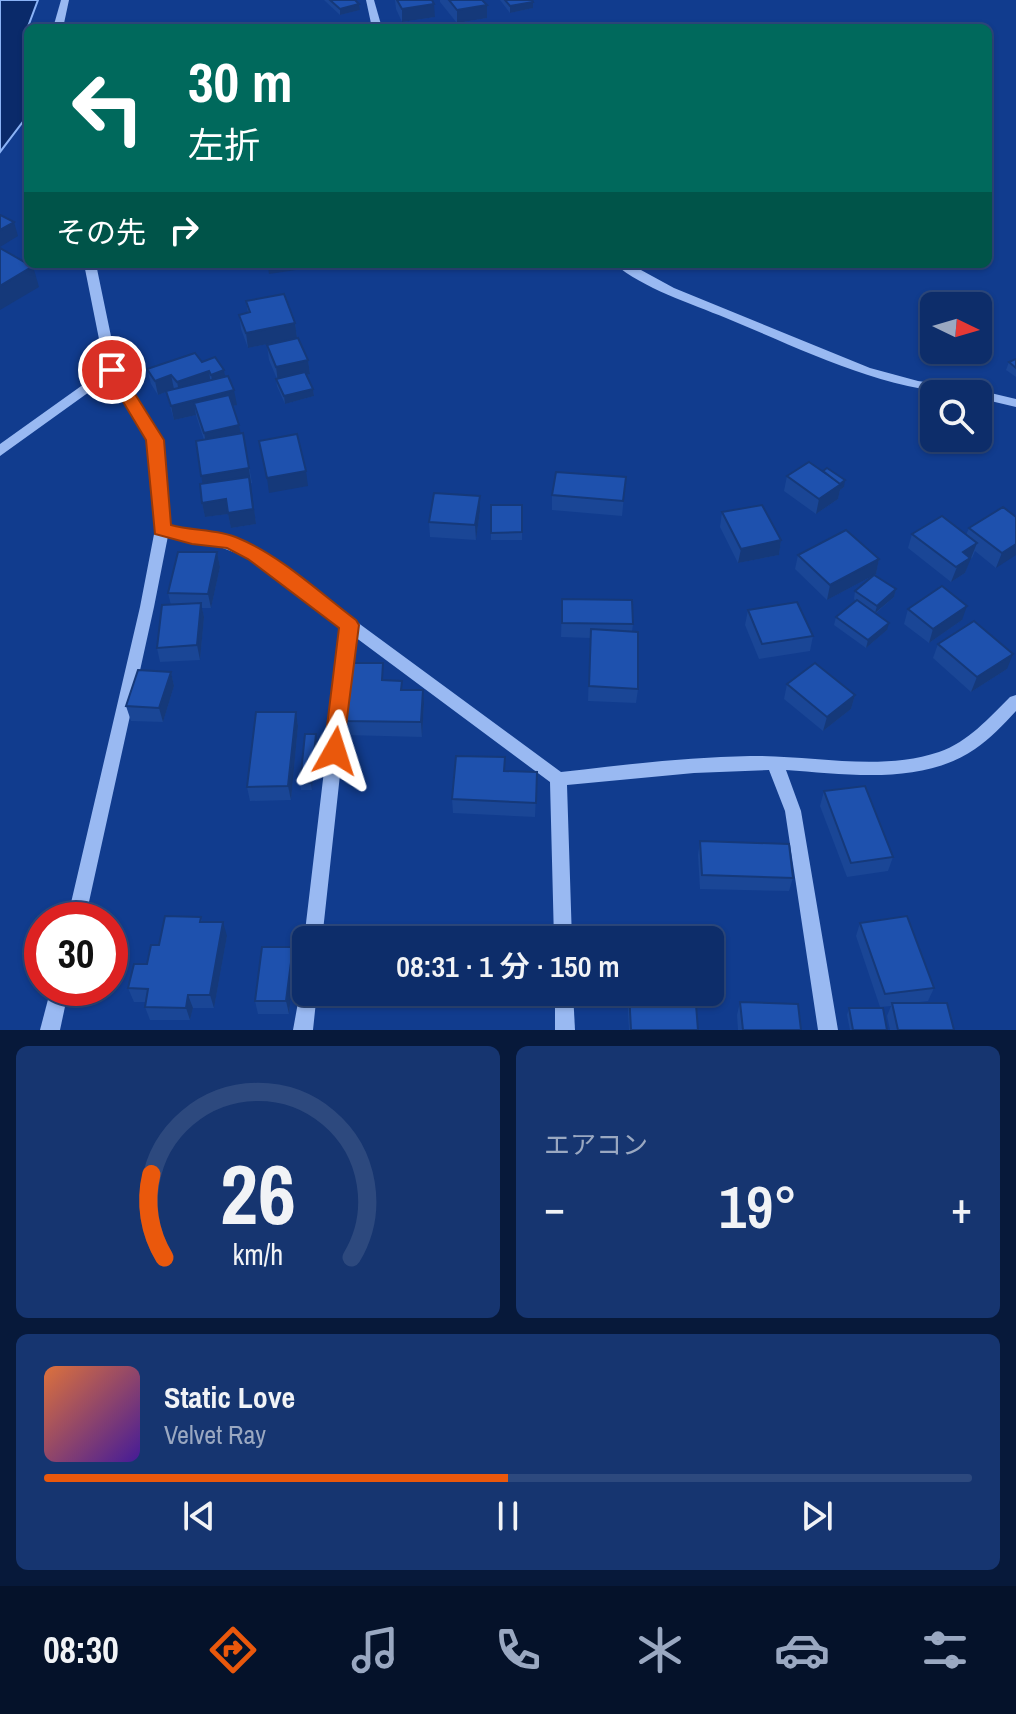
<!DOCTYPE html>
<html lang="ja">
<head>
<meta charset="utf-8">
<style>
	:root { --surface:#0d2d6a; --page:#163570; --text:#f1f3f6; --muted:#9aa8c1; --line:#2d497e; --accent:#ea580c }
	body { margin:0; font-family:"Archivo Narrow","Noto Sans JP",sans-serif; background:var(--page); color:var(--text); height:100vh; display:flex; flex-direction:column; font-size:30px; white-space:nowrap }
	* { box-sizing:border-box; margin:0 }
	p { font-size:26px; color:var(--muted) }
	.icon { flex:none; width:44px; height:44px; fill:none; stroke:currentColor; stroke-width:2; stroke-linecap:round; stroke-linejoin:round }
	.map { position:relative; height:1030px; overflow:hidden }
	.drawer { display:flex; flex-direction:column; gap:16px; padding:16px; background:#07193a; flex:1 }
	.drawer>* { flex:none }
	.guide { position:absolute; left:24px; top:24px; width:968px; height:244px; border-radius:12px; box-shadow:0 2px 6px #0004,0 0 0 2px var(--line); background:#00695c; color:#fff; overflow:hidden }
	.needle { width:52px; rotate:95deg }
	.fabs { position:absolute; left:920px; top:292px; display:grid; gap:16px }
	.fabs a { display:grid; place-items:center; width:72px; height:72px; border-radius:12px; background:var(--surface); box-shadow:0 2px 6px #0004,0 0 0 2px var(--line); font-size:40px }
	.speed { position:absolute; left:24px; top:902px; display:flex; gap:16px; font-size:40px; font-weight:700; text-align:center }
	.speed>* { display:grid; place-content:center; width:104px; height:104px; border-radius:50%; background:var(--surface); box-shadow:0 2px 6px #0004,0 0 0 2px var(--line); line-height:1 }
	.speed .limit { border:12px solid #d22; background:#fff; color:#111 }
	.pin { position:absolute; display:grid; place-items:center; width:68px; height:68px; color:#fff; margin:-34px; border:4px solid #fff; border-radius:50%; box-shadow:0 2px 8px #0007 }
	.me { position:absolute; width:88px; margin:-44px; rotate:6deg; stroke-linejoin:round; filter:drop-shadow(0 0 6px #0008) }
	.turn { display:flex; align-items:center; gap:28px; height:168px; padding:0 32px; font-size:36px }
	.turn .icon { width:104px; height:104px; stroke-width:2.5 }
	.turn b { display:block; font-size:56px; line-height:68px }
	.then { display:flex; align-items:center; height:76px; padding:0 32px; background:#0003; gap:16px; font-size:30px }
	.big { font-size:60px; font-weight:600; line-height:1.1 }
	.drawer .widget { flex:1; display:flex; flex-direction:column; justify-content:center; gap:12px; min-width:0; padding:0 28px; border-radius:12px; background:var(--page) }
	.drawer .dial { align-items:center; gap:0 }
	.dial svg { height:208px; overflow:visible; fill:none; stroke:var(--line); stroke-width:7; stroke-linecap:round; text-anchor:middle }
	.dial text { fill:var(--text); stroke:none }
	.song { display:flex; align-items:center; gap:24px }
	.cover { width:96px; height:96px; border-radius:12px; background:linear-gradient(135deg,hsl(20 70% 55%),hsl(260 70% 35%)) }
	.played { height:8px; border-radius:4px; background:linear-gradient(90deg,var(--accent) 50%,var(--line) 50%) }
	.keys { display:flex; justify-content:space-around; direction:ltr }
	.heat { display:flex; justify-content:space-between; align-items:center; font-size:44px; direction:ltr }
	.drawer .tiles { flex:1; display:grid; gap:16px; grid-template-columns:1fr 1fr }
	.widget:last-child { grid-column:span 2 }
	.trip { position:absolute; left:292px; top:926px; width:432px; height:80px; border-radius:12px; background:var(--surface); box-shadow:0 2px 6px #0004,0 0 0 2px var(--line); font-weight:600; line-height:80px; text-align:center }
	.dock { display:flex; height:128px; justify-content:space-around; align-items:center; background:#05122a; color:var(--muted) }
	.dock .icon { width:56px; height:56px }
	.dock .active { color:var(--accent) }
	.dock b { font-size:36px; color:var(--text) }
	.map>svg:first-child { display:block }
</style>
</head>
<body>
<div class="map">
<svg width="1016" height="1030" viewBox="0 0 1016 1030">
	<rect width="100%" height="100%" fill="#113c8e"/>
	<polygon fill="#0a2a6a" stroke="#8bb3f6" stroke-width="2" points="0,0 38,0 26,32 28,115 0,152"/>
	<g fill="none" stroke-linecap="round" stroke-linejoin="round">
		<g fill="#99b9f2" fill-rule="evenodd">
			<polygon points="61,0 69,0 63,28 53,28"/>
			<polygon points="366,0 374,0 382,28 372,28"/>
			<path d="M 84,264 L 96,264 L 118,370 L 162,440 L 169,526 L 232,540 L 259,550 L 561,772 C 624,765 687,757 750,756 C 811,755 879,772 939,752 C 968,742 989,718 1010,697 L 1016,695 L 1016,711 C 1003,725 990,739 975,749 C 921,786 847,774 786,770 L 801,811 L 838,1030 L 818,1030 L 785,811 L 769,770 L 694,773 L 567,785 L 572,940 L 554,940 L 550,782 L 355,637 L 322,940 L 306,940 L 306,945 L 304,940 L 341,627 L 249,558 L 220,547 L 168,536 L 154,607 L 85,920 L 67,920 L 140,607 L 155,529 L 148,440 L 110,377 L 0,456 L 0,444 L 105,369 Z"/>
			<path d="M 615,264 L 630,264 L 674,288 L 870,368 L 918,381 L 978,390 L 1016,399 L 1016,407 L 978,398 L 978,394 C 888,394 807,351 726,318 C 692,304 642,288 615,264 Z"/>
			<polygon points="306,984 306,992 317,992 313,1030 293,1030 301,986"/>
			<polygon points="51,988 69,988 60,1030 40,1030"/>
			<polygon points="555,992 573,992 575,1030 555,1030"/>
		</g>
	</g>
	<g fill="#1a4696">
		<polygon points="324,0 355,0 360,10 340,15"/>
		<polygon points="395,0 432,0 435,17 402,22 396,9"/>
		<polygon points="440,0 482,0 487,5 487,18 457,23 440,2"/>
		<polygon points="500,0 532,0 533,8 510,13"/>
		<polygon points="312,264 342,264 342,267 314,270"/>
		<polygon points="246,301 295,323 297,338 248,348 241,329 239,315 248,313"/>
		<polygon points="267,345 308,360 310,374 306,375 313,389 314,396 285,404 277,386 276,379 277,379 269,360"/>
		<polygon points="1016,359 1016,377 1006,370 1009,362"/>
		<polygon points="202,362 224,370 225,377 237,405 232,406 241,434 243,433 252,483 250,483 256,524 231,528 228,514 205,517 202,503 203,484 201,476 204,440 196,415 174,420 166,392 158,395 151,384 147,369"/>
		<polygon points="787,476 844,487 840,490 838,499 816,514 784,491"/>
		<polygon points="626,477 622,516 552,510 552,495"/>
		<polygon points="480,496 480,511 476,540 430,537 429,522"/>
		<rect x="491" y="505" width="31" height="35"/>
		<polygon points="722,512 781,540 779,555 738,563 720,527"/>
		<polygon points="1016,517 996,568 975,551 972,558 970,559 965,573 951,582 908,548 912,534 966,535 969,528"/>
		<polygon points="217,552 220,567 211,608 202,608 204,617 200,660 160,662 157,648 171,605 168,593"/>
		<polygon points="798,555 879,559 876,574 827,600 795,569"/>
		<polygon points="896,589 894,597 876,613 887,630 866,648 834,625 836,617 856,601 854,599 855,591"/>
		<polygon points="562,599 633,624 632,632 638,689 636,703 588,701 590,638 561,637"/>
		<polygon points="908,609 962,620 929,643 904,624"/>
		<polygon points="748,610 813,636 810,651 759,659 745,625"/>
		<polygon points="938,644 1007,669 971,692 933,658"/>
		<polygon points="171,672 174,686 163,722 131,721 126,706"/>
		<polygon points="385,680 402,690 423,690 424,704 422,737 345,735 343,721"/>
		<polygon points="787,684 855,695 851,709 823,731 784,699"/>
		<polygon points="296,712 298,726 291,800 250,801 247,787"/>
		<polygon points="317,741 312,790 301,790 300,783"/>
		<polygon points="505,757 505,771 537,772 535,817 453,813 452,799"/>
		<polygon points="824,791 893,857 888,871 847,877 820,806"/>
		<polygon points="700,841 793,878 789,891 700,889 698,855"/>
		<polygon points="201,917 202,922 227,936 214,1008 193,1008 190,1020 150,1020 145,1007 146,1002 134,1002 128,988 147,964 159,945"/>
		<polygon points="860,923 934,988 928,1001 911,1003 954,1030 890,1030 887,1016 891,1006 880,1007 856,936"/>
		<polygon points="293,947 295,960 289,1014 258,1014 255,1001"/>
		<polygon points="627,992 695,992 698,1030 629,1030"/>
		<polygon points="740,1002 801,1030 738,1030 737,1015"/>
		<polygon points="849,1008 887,1030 850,1030 847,1015"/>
	</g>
	<g fill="#15397a">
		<polygon points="533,2 533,8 510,13 510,6"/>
		<polygon points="359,4 360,10 340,15 340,9"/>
		<polygon points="434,4 435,17 402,22 402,9"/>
		<polygon points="487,5 487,18 457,23 457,10"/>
		<polygon points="14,222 18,236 0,247 0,230"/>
		<polygon points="288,264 302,264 303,269 269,274 268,267"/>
		<polygon points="33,266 39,287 0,310 0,286"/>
		<polygon points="295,323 297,338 248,348 246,333"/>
		<polygon points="308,360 310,374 278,382 276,367"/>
		<polygon points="224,370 227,385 214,390 211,375"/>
		<polygon points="209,371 211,386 180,397 177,382"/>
		<polygon points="171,375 174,389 158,395 155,381"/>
		<polygon points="313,389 314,396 285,404 284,396"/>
		<polygon points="234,390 237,405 198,414 194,403 196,415 174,420 171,406"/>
		<polygon points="239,425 242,439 207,448 204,433"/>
		<polygon points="249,468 256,524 231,528 228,514 205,517 202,503 226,499 229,513 253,509 250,483 204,491 201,476"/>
		<polygon points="306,471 308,486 269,493 267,478"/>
		<polygon points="845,480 844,487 840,490 838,499 816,514 819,499"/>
		<polygon points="480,496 480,511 476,540 475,525"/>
		<polygon points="781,540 779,555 738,563 741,549"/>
		<polygon points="977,543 965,573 951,582 963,552"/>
		<polygon points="1016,544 1016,555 996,568 1002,553"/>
		<polygon points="217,552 220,567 211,608 208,594"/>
		<polygon points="879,559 876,574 827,600 830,585"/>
		<polygon points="896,589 894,597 875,613 877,606"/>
		<polygon points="201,603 204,617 200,660 197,645"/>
		<polygon points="967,606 962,620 929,643 933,629"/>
		<polygon points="889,623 887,630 866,648 868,640"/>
		<polygon points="1013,654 1007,669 971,692 977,677"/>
		<polygon points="171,672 174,686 163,722 159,708"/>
		<polygon points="423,690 424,704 422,737 421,722"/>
		<polygon points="855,695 851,709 823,731 827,717"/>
		<polygon points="296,712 298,726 291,800 288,786"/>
		<polygon points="316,734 317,741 312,790 311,783"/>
		<polygon points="223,922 227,936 214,1008 210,995"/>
		<polygon points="293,947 295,960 289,1014 286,1001"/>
		<polygon points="188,995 193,1008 190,1020 186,1008"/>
	</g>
	<g fill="#1e51ae" stroke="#15397a" stroke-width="2">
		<polygon points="330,0 355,0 359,4 340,9"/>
		<polygon points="397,0 432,0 434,4 402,9"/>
		<polygon points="449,0 482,0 487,5 457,10"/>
		<polygon points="505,0 532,0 533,2 510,6"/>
		<polygon points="0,215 14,222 0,230"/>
		<polygon points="0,248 28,264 33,266 0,286"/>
		<polygon points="267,264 288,264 268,267"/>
		<polygon points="284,294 295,323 246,333 239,315 250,312 246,301"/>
		<polygon points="298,338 308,360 276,367 267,345"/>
		<polygon points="195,353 202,362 215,357 224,370 211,375 209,371 177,382 171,375 155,381 147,369"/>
		<polygon points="1016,359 1016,368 1009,362"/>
		<polygon points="305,372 313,389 284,396 276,379"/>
		<polygon points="228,376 234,390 171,406 166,391"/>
		<polygon points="229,395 239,425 204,433 194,403"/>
		<polygon points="243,433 249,468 201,476 196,441"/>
		<polygon points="297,434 306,471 267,478 259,441"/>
		<polygon points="809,462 841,484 819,499 787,476"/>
		<polygon points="827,468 845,480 840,484 823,471"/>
		<polygon points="556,472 626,477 623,501 552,495"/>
		<polygon points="249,477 253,509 228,513 226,499 202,503 200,484"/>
		<polygon points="434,493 480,496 475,525 429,522"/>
		<polygon points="491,505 522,505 522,532 491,533"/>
		<polygon points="762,505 781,540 741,549 722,512"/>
		<polygon points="1003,507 1016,517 1016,544 1002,553 969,528"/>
		<polygon points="942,516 977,543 963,552 970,558 956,567 912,534"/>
		<polygon points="846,530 879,559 830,585 798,555"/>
		<polygon points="178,552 217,552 208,594 168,593"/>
		<polygon points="874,575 896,589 877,606 855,591"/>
		<polygon points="942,586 967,606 933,629 908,609"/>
		<polygon points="562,599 632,600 633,624 562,623"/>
		<polygon points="857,600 889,623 868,640 836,617"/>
		<polygon points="797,602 813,636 762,644 748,610"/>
		<polygon points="201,603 197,645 157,648 162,605"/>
		<polygon points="974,621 1013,654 977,677 938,644"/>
		<polygon points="591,629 638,632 638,689 589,686"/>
		<polygon points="351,663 383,663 382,680 402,681 401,690 423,690 421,722 343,721"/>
		<polygon points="815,663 855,695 827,717 787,684"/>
		<polygon points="138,670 171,672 159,708 126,706"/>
		<polygon points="256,712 296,712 288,786 247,787"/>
		<polygon points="305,734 316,734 311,783 300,783"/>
		<polygon points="456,756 505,757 504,771 537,772 536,803 452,799"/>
		<polygon points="865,786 893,857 851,863 824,791"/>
		<polygon points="700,841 789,844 793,878 702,875"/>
		<polygon points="165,916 201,917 200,922 223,922 210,995 188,995 186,1008 145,1007 148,989 128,988 134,964 147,964 151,945 159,945"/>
		<polygon points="907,916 934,988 885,994 860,923"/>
		<polygon points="262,947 293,947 286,1001 255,1001"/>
		<polygon points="629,992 695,992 698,1030 631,1030"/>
		<polygon points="740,1002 798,1004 801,1030 743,1030"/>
		<polygon points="892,1003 947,1003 954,1030 898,1030"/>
		<polygon points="849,1008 883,1008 887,1030 853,1030"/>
	</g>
	<path fill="#ea580c" stroke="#983908" stroke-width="2" d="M 112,365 L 118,367 L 164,440 L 171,525 C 192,531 218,529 238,538 C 281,556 319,592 356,620 L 359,625 L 342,757 L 335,760 L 327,757 L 324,751 L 339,628 L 248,559 L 227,548 L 192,544 L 155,534 L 146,440 L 104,370 Z"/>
</svg>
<div class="fabs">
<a><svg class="needle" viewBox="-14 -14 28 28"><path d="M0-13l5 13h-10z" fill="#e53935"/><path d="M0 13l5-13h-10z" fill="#9aa8c1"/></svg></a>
<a><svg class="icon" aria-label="search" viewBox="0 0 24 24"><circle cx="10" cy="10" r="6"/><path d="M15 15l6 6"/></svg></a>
</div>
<div class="speed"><div class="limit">30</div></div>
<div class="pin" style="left:112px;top:370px;background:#d93025"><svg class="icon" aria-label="arrive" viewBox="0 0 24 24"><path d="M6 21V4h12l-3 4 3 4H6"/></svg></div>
<svg class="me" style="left:335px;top:751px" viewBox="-20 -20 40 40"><path d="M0-17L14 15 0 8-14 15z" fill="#ea580c" stroke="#fff" stroke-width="4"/></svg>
<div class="trip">08:31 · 1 分 · 150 m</div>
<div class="guide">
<div class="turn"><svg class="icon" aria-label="left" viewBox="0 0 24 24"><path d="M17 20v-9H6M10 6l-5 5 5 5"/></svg><div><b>30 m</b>左折</div></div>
<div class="then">その先<svg class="icon" aria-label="right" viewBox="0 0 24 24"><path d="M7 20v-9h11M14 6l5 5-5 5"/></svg></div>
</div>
</div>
<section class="drawer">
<div class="tiles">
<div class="widget dial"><svg viewBox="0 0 100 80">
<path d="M14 69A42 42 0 1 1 86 69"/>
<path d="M14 69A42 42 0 0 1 9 37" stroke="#ea580c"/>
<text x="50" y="56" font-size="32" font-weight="700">26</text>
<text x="50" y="72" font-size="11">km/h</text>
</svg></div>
<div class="widget"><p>エアコン</p>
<div class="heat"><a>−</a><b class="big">19°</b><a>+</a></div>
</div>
<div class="widget">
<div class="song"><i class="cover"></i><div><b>Static Love</b><p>Velvet Ray</p></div></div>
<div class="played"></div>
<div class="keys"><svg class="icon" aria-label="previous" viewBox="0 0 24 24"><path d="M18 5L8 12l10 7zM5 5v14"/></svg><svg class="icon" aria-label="pause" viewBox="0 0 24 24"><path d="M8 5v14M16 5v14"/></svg><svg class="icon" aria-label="next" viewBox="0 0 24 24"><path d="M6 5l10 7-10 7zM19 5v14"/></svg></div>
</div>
</div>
</section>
<nav class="dock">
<b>08:30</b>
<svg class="icon active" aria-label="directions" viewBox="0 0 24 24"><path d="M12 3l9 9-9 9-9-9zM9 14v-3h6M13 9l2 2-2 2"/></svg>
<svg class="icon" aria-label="music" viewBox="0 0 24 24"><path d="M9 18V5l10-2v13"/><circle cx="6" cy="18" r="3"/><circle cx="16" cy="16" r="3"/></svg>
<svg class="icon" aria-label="phone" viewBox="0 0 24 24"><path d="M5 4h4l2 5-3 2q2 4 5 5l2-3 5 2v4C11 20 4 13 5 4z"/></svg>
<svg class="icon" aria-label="climate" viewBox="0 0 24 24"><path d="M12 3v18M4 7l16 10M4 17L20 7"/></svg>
<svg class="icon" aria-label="car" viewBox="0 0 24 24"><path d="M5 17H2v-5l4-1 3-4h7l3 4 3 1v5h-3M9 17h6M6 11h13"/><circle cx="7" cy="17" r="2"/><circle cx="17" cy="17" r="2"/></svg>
<svg class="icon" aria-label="filters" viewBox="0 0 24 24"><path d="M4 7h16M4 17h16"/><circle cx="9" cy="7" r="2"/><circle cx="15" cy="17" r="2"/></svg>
</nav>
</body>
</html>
